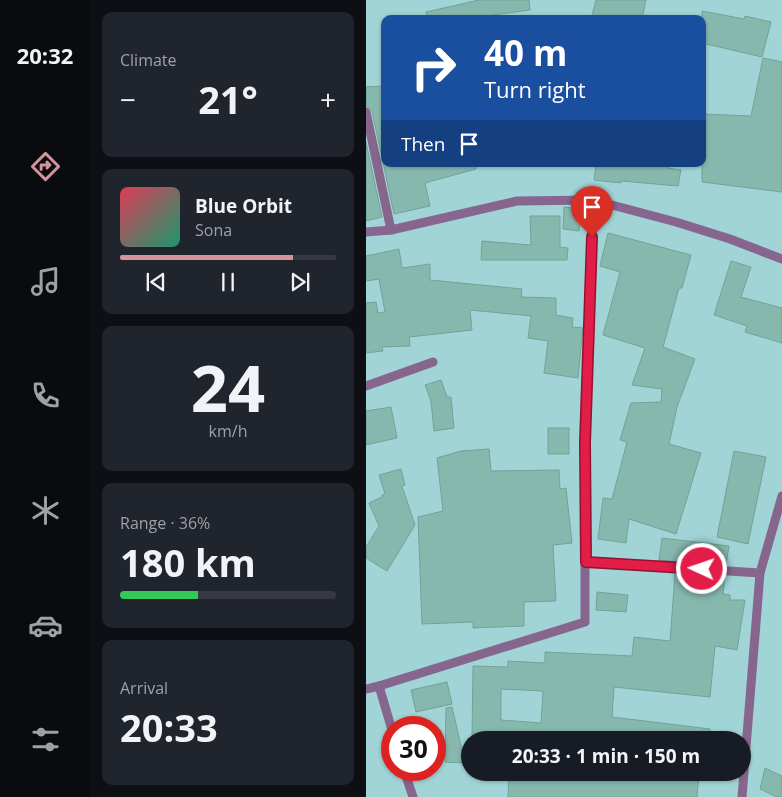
<!DOCTYPE html>
<html lang="en">
<head>
<meta charset="utf-8">
<style>
	:root { --surface:#171b24; --page:#20242c; --text:#f1f3f6; --muted:#9ea1a6; --line:#363941; --accent:#d4939d }
	body { margin:0; font-family:"Open Sans",sans-serif; background:var(--page); color:var(--text); height:100vh; display:flex; flex-direction:column; font-size:19px; white-space:nowrap }
	* { box-sizing:border-box; margin:0 }
	p { font-size:16px; color:var(--muted) }
	.icon { flex:none; width:28px; height:28px; fill:none; stroke:currentColor; stroke-width:2; stroke-linecap:round; stroke-linejoin:round }
	.map { position:relative; flex:1; overflow:hidden }
	.panel { display:flex; flex-direction:column; gap:12px; padding:12px; background:#0d0f14; width:276px }
	.panel>* { flex:none }
	.hud { position:absolute; left:15px; top:15px; width:325px; height:152px; border-radius:10px; box-shadow:0 1px 4px #0004; background:#1a4fa0; color:#fff; overflow:hidden }
	.speed { position:absolute; left:15px; top:716px; display:flex; gap:10px; font-size:25px; font-weight:700; text-align:center }
	.speed>* { display:grid; place-content:center; width:65px; height:65px; border-radius:50%; background:var(--surface); box-shadow:0 1px 4px #0004; line-height:1 }
	.speed .limit { border:8px solid #d22; background:#fff; color:#111 }
	.pin { position:absolute; display:grid; place-items:center; width:42px; height:42px; color:#fff; margin:-51px -21px; border-radius:50% 50% 50% 0; rotate:-45deg; box-shadow:0 0 5px #0007 }
	.pin .icon { rotate:45deg }
	.me { position:absolute; width:55px; margin:-28px; rotate:273deg; stroke-linejoin:round; filter:drop-shadow(0 0 4px #0008) }
	.turn { display:flex; align-items:center; gap:18px; height:105px; padding:0 20px; font-size:22px }
	.turn .icon { width:65px; height:65px; stroke-width:2.5 }
	.turn b { display:block; font-size:35px; line-height:42px }
	.then { display:flex; align-items:center; height:48px; padding:0 20px; background:#0003; gap:10px; font-size:19px }
	.big { font-size:38px; font-weight:700; line-height:1.1 }
	.panel .tile { flex:1; display:flex; flex-direction:column; justify-content:center; gap:8px; min-width:0; padding:0 18px; border-radius:10px; background:var(--page) }
	.panel .dial { align-items:center; gap:0 }
	.dial b { font-size:65px; line-height:1 }
	.song { display:flex; align-items:center; gap:15px }
	.cover { width:60px; height:60px; border-radius:8px; background:linear-gradient(135deg,hsl(350 70% 55%),hsl(160 70% 35%)) }
	.played { height:5px; border-radius:2px; background:linear-gradient(90deg,var(--accent) 80%,var(--line) 80%) }
	.keys { display:flex; justify-content:space-around; direction:ltr }
	.heat { display:flex; justify-content:space-between; align-items:center; font-size:28px; direction:ltr }
	.charge { height:8px; border-radius:4px; background:linear-gradient(90deg,#34c759 36%,var(--line) 0) }
	.trip { position:absolute; left:95px; top:731px; width:290px; height:50px; border-radius:25px; background:var(--surface); box-shadow:0 1px 4px #0004; font-weight:700; line-height:50px; text-align:center }
	main { display:flex; flex:1; min-height:0 }
	.tabs { display:flex; flex-direction:column; width:90px; justify-content:space-around; align-items:center; background:#090b0e; color:var(--muted) }
	.tabs .icon { width:35px; height:35px }
	.tabs .active { color:var(--accent) }
	.tabs b { font-size:22px; color:var(--text) }
	.map>svg:first-child { display:block }
</style>
</head>
<body>
<main>
<nav class="tabs">
<b>20:32</b>
<svg class="icon active" aria-label="directions" viewBox="0 0 24 24"><path d="M12 3l9 9-9 9-9-9zM9 14v-3h6M13 9l2 2-2 2"/></svg>
<svg class="icon" aria-label="music" viewBox="0 0 24 24"><path d="M9 18V5l10-2v13"/><circle cx="6" cy="18" r="3"/><circle cx="16" cy="16" r="3"/></svg>
<svg class="icon" aria-label="phone" viewBox="0 0 24 24"><path d="M5 4h4l2 5-3 2q2 4 5 5l2-3 5 2v4C11 20 4 13 5 4z"/></svg>
<svg class="icon" aria-label="climate" viewBox="0 0 24 24"><path d="M12 3v18M4 7l16 10M4 17L20 7"/></svg>
<svg class="icon" aria-label="car" viewBox="0 0 24 24"><path d="M5 17H2v-5l4-1 3-4h7l3 4 3 1v5h-3M9 17h6M6 11h13"/><circle cx="7" cy="17" r="2"/><circle cx="17" cy="17" r="2"/></svg>
<svg class="icon" aria-label="filters" viewBox="0 0 24 24"><path d="M4 7h16M4 17h16"/><circle cx="9" cy="7" r="2"/><circle cx="15" cy="17" r="2"/></svg>
</nav>
<section class="panel">
<div class="tile"><p>Climate</p>
<div class="heat"><a>−</a><b class="big">21°</b><a>+</a></div>
</div>
<div class="tile">
<div class="song"><i class="cover"></i><div><b>Blue Orbit</b><p>Sona</p></div></div>
<div class="played"></div>
<div class="keys"><svg class="icon" aria-label="previous" viewBox="0 0 24 24"><path d="M18 5L8 12l10 7zM5 5v14"/></svg><svg class="icon" aria-label="pause" viewBox="0 0 24 24"><path d="M8 5v14M16 5v14"/></svg><svg class="icon" aria-label="next" viewBox="0 0 24 24"><path d="M6 5l10 7-10 7zM19 5v14"/></svg></div>
</div>
<div class="tile dial"><b>24</b><p>km/h</p></div>
<div class="tile"><p>Range · 36%</p><b class="big">180 km</b><div class="charge"></div></div>
<div class="tile"><p>Arrival</p><b class="big">20:33</b></div>
</section>
<div class="map">
<svg width="416" height="797" viewBox="0 0 416 797">
	<rect width="100%" height="100%" fill="#a1d4d7"/>
	<g fill="#87b8ae" stroke="#72a298" fill-rule="evenodd">
		<polygon points="113,0 163,0 164,10 120,16 121,19 61,19 60,12"/>
		<polygon points="230,0 280,0 276,19 225,19"/>
		<polygon points="336,11 378,19 379,16 405,22 396,57 336,43"/>
		<polygon points="397,58 416,62 416,192 336,182 336,114 385,116"/>
		<polygon points="19,86 19,164 110,164 110,169 59,183 64,206 28,214 6,111 4,108 0,106 0,87"/>
		<polygon points="0,142 16,217 0,221"/>
		<polygon points="230,164 303,164 302,168 315,170 312,186 255,181 255,183 228,180"/>
		<polygon points="198,207 215,209 213,231 197,229"/>
		<polygon points="164,216 194,216 194,247 202,248 201,260 115,260 116,241 165,245"/>
		<polygon points="242,233 325,255 316,288 313,288 297,347 329,359 311,407 303,444 335,453 310,534 263,519 260,543 232,539 237,498 246,499 261,442 254,440 265,403 295,402 296,389 266,385 279,348 237,335 254,272 234,266"/>
		<polygon points="33,249 36,268 64,264 64,280 156,289 155,297 190,298 190,315 207,318 206,327 217,328 212,378 178,373 182,341 162,338 165,316 104,310 106,330 43,337 44,346 16,347 17,351 0,353 0,303 10,302 12,313 19,312 13,279 0,281 0,256"/>
		<polygon points="365,261 385,267 375,297 416,308 416,343 379,332 381,326 348,315"/>
		<polygon points="75,380 81,397 85,397 88,428 68,431 65,401 59,385"/>
		<polygon points="25,407 31,438 0,445 0,411"/>
		<rect x="182" y="428" width="21" height="26"/>
		<polygon points="123,449 125,471 193,470 194,489 200,488 206,543 187,545 190,601 158,602 158,626 107,628 107,622 56,624 52,517 77,511 71,458 95,451"/>
		<polygon points="368,451 400,457 382,544 351,537"/>
		<polygon points="35,469 39,485 36,486 49,525 21,571 0,558 0,547 13,526 3,503 16,497 16,495 19,494 13,475"/>
		<polygon points="296,538 363,546 360,565 293,560"/>
		<path d="M 309,574 L 359,577 L 357,594 L 364,595 L 364,600 L 379,600 L 371,650 L 349,646 L 344,697 L 248,687 L 246,717 L 344,729 L 344,740 L 106,740 L 107,666 L 142,667 L 142,661 L 179,663 L 179,652 L 266,656 L 268,637 L 304,641 ZM 135,689 L 177,691 L 175,723 L 135,720 Z"/>
		<polygon points="231,592 262,595 260,612 230,610"/>
		<polygon points="81,682 86,704 50,712 45,690"/>
		<polygon points="86,707 99,763 79,762 80,708"/>
		<polygon points="399,768 416,776 416,797 411,797 394,789"/>
		<polygon points="143,772 243,772 268,775 269,772 333,772 331,797 142,797"/>
	</g>
	<g fill="none" stroke-linecap="round" stroke-linejoin="round">
		<g stroke="#87668e" stroke-width="9">
			<polyline points="0,112 25,230"/>
			<polyline points="0,232 25,230 151,201 227,200 310,222 364,239 416,259"/>
			<polyline points="0,386 67,362"/>
			<polyline points="220,562 394,573"/>
			<polyline points="0,689 13,686"/>
			<polyline points="26,730 13,686 219,622 219,443 227,200"/>
			<polyline points="38,770 47,797"/>
			<polyline points="376,797 394,573 416,496"/>
		</g>
	</g>
	<g fill="none" stroke-linecap="round" stroke-linejoin="round">
		<g stroke="#92132f" stroke-width="12">
			<polyline id="route" points="226,237 219,443 220,562 336,569"/>
		</g>
		<use href="#route" stroke="#e11d48" stroke-width="9"/>
	</g>
</svg>
<div class="speed"><div class="limit">30</div></div>
<div class="pin" style="left:226px;top:237px;background:#d93025"><svg class="icon" aria-label="arrive" viewBox="0 0 24 24"><path d="M6 21V4h12l-3 4 3 4H6"/></svg></div>
<svg class="me" style="left:336px;top:569px" viewBox="-20 -20 40 40"><circle r="17" fill="#e11d48" stroke="#fff" stroke-width="3"/><path d="M0-11L8 9 0 5-8 9z" fill="#fff"/></svg>
<div class="trip">20:33 · 1 min · 150 m</div>
<div class="hud">
<div class="turn"><svg class="icon" aria-label="right" viewBox="0 0 24 24"><path d="M7 20v-9h11M14 6l5 5-5 5"/></svg><div><b>40 m</b>Turn right</div></div>
<div class="then">Then<svg class="icon" aria-label="arrive" viewBox="0 0 24 24"><path d="M6 21V4h12l-3 4 3 4H6"/></svg></div>
</div>
</div>
</main>
</body>
</html>
